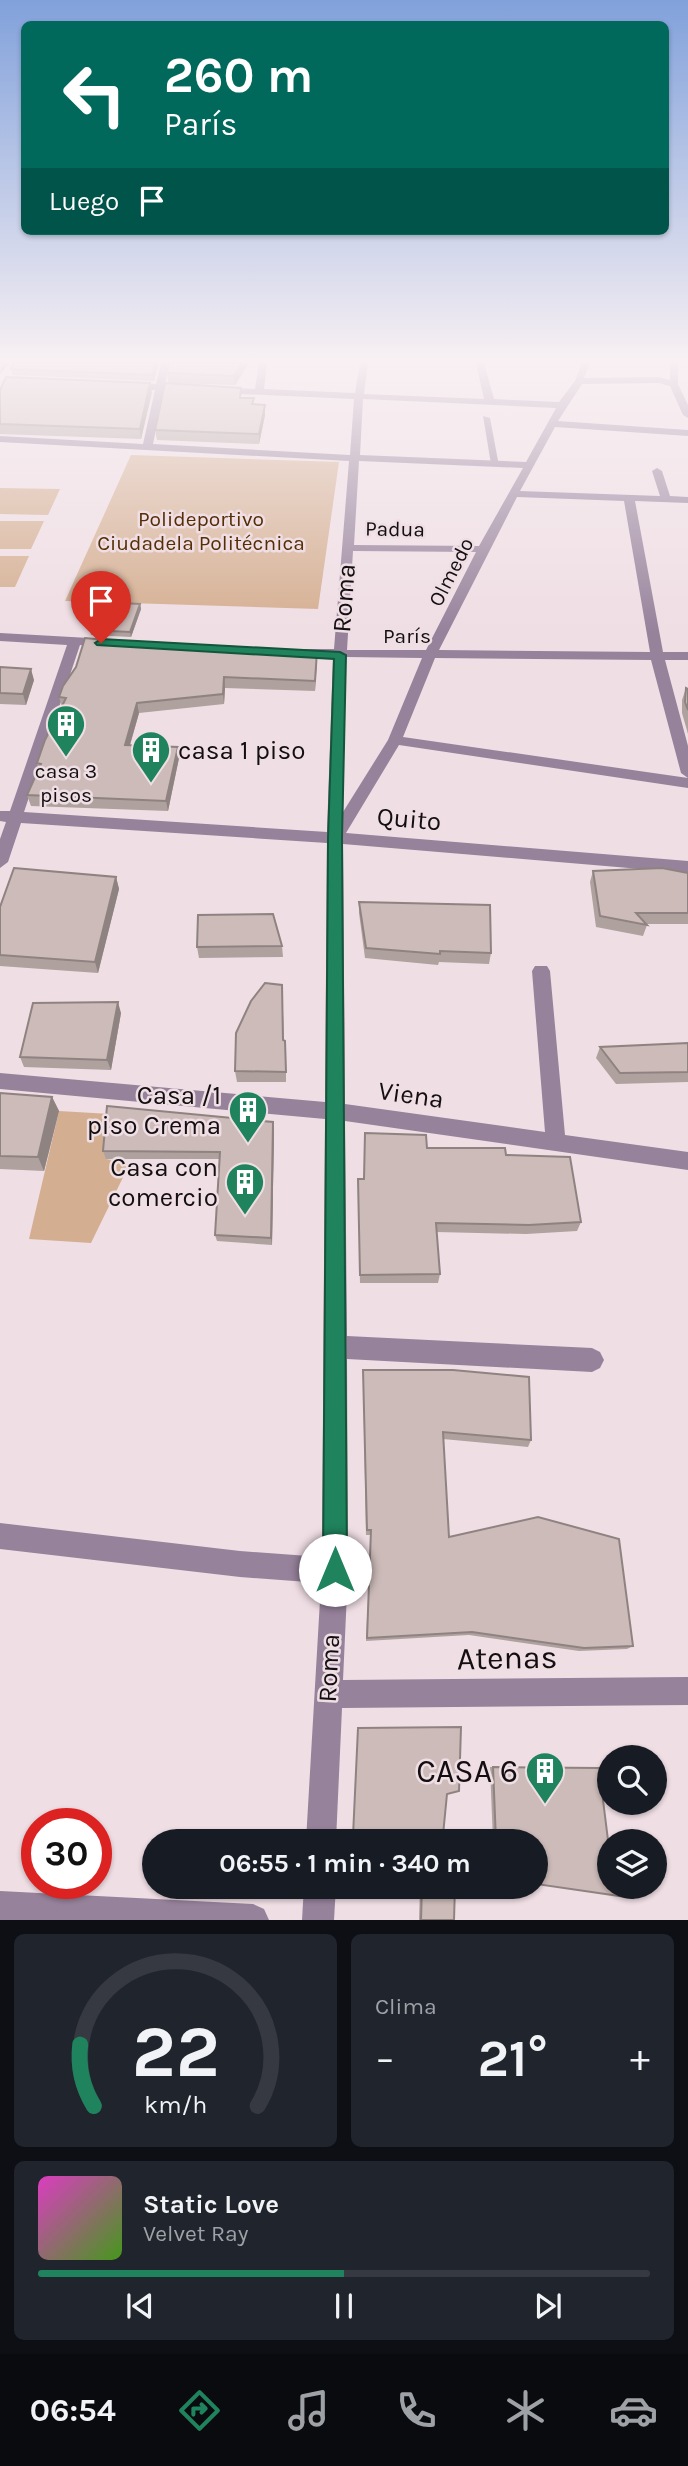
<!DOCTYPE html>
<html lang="es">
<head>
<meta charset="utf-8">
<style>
	:root { --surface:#171b24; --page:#20242c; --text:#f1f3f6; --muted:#9ea1a6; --line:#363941; --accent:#1f835d }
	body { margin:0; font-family:Karla,sans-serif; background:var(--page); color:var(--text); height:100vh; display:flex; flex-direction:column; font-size:26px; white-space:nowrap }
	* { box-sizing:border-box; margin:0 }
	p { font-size:23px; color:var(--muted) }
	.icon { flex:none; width:38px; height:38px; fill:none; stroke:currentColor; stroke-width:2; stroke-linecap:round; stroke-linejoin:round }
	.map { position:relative; height:1920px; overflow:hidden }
	.side { display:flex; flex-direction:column; gap:14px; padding:14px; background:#0d0f14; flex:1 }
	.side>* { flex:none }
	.banner { position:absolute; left:21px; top:21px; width:648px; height:214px; border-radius:10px; box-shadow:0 2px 5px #0004; background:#00695c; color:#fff; overflow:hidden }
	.controls { position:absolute; left:597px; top:1745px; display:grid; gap:14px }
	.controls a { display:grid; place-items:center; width:70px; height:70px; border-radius:50%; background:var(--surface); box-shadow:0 2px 5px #0004; font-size:35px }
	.speed { position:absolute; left:21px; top:1808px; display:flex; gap:14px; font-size:35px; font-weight:700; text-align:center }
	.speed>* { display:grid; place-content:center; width:91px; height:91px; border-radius:50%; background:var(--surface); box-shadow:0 2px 5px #0004; line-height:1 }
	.speed .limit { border:10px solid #d22; background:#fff; color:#111 }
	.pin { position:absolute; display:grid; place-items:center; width:60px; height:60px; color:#fff; margin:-72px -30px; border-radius:50% 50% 50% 0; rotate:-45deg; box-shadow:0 0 7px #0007 }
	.pin .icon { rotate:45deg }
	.me { position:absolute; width:77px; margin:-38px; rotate:0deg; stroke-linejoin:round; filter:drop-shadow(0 0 5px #0008) }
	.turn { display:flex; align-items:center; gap:24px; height:147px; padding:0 28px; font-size:32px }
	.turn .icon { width:91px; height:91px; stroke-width:2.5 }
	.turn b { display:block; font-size:49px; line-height:60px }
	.then { display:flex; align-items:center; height:66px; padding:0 28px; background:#0003; gap:14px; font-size:26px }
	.big { font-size:52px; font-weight:700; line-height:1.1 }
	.side .tile { flex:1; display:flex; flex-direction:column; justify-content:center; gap:10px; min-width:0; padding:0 24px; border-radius:10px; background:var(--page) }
	.side .dial { align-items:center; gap:0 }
	.dial svg { height:182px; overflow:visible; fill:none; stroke:var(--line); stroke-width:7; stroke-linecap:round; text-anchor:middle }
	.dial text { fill:var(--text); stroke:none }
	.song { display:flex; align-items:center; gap:21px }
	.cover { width:84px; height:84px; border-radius:10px; background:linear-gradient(135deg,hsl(310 70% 55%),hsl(100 70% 35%)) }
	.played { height:7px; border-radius:4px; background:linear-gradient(90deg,var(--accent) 50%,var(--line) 50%) }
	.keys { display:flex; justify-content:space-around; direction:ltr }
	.heat { display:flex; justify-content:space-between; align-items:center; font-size:38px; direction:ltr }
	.side .tiles { flex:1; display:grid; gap:14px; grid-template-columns:1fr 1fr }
	.tile:last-child { grid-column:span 2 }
	.trip { position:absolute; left:142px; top:1829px; width:406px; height:70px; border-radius:35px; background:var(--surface); box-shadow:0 2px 5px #0004; font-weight:700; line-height:70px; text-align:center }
	.tab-bar { display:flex; height:112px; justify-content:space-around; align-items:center; background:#090b0e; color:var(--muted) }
	.tab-bar .icon { width:49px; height:49px }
	.tab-bar .on { color:var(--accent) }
	.tab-bar b { font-size:32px; color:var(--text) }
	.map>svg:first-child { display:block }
</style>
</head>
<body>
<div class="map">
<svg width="688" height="1920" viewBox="0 0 688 1920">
	<rect width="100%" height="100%" fill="#efdee4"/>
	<g fill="#d4ae90">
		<polygon points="131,455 339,462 318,609 65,601"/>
		<polygon points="0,488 60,489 48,515 0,514"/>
		<polygon points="0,521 44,521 31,549 0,549"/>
		<polygon points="0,556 29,556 15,587 0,587"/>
		<polygon points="59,1111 110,1114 106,1159 130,1163 91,1243 29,1239"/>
	</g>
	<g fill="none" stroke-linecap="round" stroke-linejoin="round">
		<polygon fill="#96829b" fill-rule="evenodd" points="483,416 490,418 499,466 491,464"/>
		<g fill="#96829b" fill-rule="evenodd">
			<polygon points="2,363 10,363 0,374"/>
			<path d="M 161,363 L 169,363 L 165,385 L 189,388 L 185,391 L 164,390 L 153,444 L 350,455 L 354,399 L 217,393 L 212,390 L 217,387 L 255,389 L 259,363 L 267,363 L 264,389 L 355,393 L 360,363 L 368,363 L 364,394 L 484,399 L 476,363 L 484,363 L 494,399 L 559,402 L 575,381 L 582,363 L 590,363 L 584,378 L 659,377 L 670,380 L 670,363 L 678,363 L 678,384 L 688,405 L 688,418 L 683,415 L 670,386 L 659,383 L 582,384 L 558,421 L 688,430 L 688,436 L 555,427 L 520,491 L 660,496 L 652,471 L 657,468 L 662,471 L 670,496 L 688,497 L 688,503 L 635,501 L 663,652 L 688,652 L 688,660 L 665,660 L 688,746 L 688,778 L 681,773 L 651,660 L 435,658 L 403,737 L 688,778 L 688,788 L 399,745 L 346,833 L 688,861 L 688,873 L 343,844 L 345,1104 L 545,1132 L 532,971 L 535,966 L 547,966 L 550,971 L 565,1135 L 688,1152 L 688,1170 L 345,1121 L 347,1336 L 592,1348 L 600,1352 L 604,1360 L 600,1368 L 592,1372 L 347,1359 L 348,1571 L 343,1680 L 688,1677 L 688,1705 L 342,1708 L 336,1841 L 306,1841 L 321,1583 L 240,1577 L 0,1549 L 0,1523 L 240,1551 L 322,1557 L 325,1119 L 0,1089 L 0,1073 L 325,1102 L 327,843 L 21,823 L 8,862 L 0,868 L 0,839 L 6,822 L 0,821 L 0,811 L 10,811 L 67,645 L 0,641 L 0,633 L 107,639 L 113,643 L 107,647 L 80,645 L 24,812 L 327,832 L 333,657 L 296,657 L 290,653 L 296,649 L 334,649 L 349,461 L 0,442 L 0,436 L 143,444 L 155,390 L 129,389 L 125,386 L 129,383 L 156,384 ZM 363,399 L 556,408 L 526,462 L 360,455 ZM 359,461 L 523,468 L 479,546 L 354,545 ZM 517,497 L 624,501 L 650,652 L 439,650 ZM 353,551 L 476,552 L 426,650 L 347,650 ZM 346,657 L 422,658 L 388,740 L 343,812 Z"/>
			<polygon points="142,641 237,646 243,650 237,654 137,648 137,642"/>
			<polygon points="304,1886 336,1886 334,1920 302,1920"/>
			<polygon points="0,1891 253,1904 264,1909 269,1920 0,1920"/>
		</g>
	</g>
	<g fill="#afa19e">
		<polygon points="14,363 158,363 154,381 13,375 11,369"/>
		<polygon points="249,363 235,385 168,383 167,373"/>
		<polygon points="0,390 152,392 141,439 0,434"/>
		<polygon points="241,398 254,404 265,405 265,415 259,444 157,440 155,430"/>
		<polygon points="140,604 141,609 131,637 91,635 90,630"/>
		<polygon points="185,648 317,651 315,691 225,688 224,704 139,713 130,745 179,758 168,811 31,806 27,795 38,770 37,763 62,707 59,697"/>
		<polygon points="0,667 34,680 26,705 0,704"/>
		<polygon points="686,688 688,689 688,734 682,713 682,700"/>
		<polygon points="593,871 688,873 688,924 646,924 647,925 643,936 596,927 590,882"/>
		<polygon points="116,877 119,889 98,973 0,966 0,907"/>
		<polygon points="359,902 491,953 489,964 439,962 438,965 365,958 359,913"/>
		<polygon points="282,946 283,957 199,958 197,947"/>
		<polygon points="282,985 284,1040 285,1041 286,1051 286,1082 237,1082 235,1071"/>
		<polygon points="121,1013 111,1070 24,1067 20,1057"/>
		<polygon points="688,1043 688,1082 616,1084 596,1058 600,1047"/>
		<polygon points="0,1093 52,1097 59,1111 44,1171 0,1169"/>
		<polygon points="274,1130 272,1245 217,1241 215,1235 220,1159 106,1159 103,1151"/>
		<polygon points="427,1148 506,1155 581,1222 577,1231 526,1234 436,1232 440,1274 438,1283 360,1283 358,1189 364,1179"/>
		<polygon points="363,1377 531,1440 528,1447 443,1439 449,1537 633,1646 627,1649 579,1651 469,1635 366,1641 371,1535 366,1535"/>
		<polygon points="490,1767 493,1767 536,1841 493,1841"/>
		<polygon points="420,1886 455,1886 454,1920 419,1920"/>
	</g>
	<g fill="#8f8381">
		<polygon points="156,363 158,364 154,381 153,375"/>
		<polygon points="242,363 249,363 235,385 234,376"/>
		<polygon points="150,383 152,392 141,439 140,429"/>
		<polygon points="265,405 265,415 259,444 259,434"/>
		<polygon points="140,604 141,609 131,637 130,632"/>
		<polygon points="317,651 317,661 315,691 315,681"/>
		<polygon points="31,669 34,680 26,705 23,694"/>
		<polygon points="224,677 225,688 224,704 223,694"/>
		<polygon points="137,703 139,713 127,755 125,745"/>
		<polygon points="178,747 179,758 168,811 166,801"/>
		<polygon points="116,877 119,889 98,973 95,962"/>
		<polygon points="118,1002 121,1013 111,1070 107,1060"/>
		<polygon points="52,1097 59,1111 44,1171 38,1157"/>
		<polygon points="273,1122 274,1130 272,1245 271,1238"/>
	</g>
	<g fill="#ccbbb8" stroke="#8f8381" stroke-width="2">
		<polygon points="14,363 156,363 153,375 11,369"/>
		<polygon points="169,363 242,363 234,376 167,373"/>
		<polygon points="6,377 150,383 140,429 0,424 0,390"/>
		<polygon points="165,383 241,388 240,398 254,398 252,404 265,405 259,434 155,430"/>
		<polygon points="101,602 140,604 130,632 90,630"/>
		<polygon points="85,638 185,648 317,651 315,681 224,677 223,694 137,703 125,745 178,747 166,801 27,795 41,764 37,763 45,740 66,698 59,697 63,686 76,667"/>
		<polygon points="0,667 31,669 23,694 0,693"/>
		<polygon points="686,688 688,689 688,710 685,702"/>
		<polygon points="14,868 116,877 95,962 0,955 0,907"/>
		<polygon points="662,868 688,873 688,913 636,913 647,925 600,916 593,871"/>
		<polygon points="359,902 490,905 491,953 440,951 440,954 366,948"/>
		<polygon points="273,914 282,946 197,947 198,915"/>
		<polygon points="265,983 282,985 283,1040 285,1041 286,1072 235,1071 236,1033 251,1001"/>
		<polygon points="118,1002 107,1060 20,1057 33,1003"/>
		<polygon points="688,1043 688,1072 620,1073 600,1047"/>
		<polygon points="0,1093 52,1097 38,1157 0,1156"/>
		<polygon points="107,1106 273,1122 271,1238 215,1235 220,1152 103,1151"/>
		<polygon points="365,1133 426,1135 427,1148 505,1148 506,1155 570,1157 581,1222 529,1225 436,1223 440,1274 360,1275 358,1179 364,1179"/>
		<polygon points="363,1370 453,1370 529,1377 531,1440 443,1432 449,1537 538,1517 619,1539 633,1646 584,1648 472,1632 367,1638 371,1530 367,1530"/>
		<polygon points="461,1727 459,1791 447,1794 443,1835 353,1836 358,1728"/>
		<polygon points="493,1767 599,1768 609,1848 609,1886 631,1886 633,1898 536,1884 536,1841 496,1841"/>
		<polygon points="422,1886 455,1886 454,1920 421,1920"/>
	</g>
	<linearGradient id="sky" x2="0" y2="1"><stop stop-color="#81a1db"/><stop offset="0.57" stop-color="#f8f0f3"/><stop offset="1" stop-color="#f8f0f3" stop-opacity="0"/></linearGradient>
	<rect width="688" height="632" fill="url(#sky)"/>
	<polygon fill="#1f835d" stroke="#14553c" stroke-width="2" points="101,639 340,652 346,655 342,838 347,1570 343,1579 335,1583 326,1579 323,1570 328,838 334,659 97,645 95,643"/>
	<defs>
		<g id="building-pin" transform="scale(2.0125)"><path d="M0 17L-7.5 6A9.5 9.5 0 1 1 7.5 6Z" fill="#1f835d" stroke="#efdee4"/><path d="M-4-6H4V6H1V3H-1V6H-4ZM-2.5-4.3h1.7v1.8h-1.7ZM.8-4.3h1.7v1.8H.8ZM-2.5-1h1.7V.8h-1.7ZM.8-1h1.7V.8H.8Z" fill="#fff"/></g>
	</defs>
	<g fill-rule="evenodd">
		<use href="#building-pin" x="66" y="724"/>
		<use href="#building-pin" x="151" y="750"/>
		<use href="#building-pin" x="248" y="1110"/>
		<use href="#building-pin" x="245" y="1182"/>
		<use href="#building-pin" x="545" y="1771"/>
	</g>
	<g text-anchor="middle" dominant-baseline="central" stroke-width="5" stroke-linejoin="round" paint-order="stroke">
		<g font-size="21" fill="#562e04" stroke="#efdee4">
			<text x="201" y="519">Polideportivo<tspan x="201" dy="24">Ciudadela Politécnica</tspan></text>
		</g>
		<g font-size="21" fill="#130e10" stroke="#efdee4">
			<text transform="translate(395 529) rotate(1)">Padua</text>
			<text transform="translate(451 572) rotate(-63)">Olmedo</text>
			<text x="407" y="636">París</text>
		</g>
		<g font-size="21" fill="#130e10" stroke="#efdee4">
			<text x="66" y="771">casa 3<tspan x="66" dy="24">pisos</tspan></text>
		</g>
		<g font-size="26" fill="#130e10" stroke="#efdee4">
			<text transform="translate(344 598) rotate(-86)">Roma</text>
			<text transform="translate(409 819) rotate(5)">Quito</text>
			<text transform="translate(411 1095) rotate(8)">Viena</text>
			<text transform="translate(329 1668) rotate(-87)">Roma</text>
		</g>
		<g font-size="26" fill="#130e10" stroke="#efdee4" text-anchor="end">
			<text x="178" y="750" text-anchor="start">casa 1 piso</text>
			<text x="221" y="1095">Casa /1<tspan x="221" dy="30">piso Crema</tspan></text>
			<text x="218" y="1167">Casa con<tspan x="218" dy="30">comercio</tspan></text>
		</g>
		<g font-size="32" fill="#130e10" stroke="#efdee4">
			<text transform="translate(507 1658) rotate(-1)">Atenas</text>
		</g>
		<g font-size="32" fill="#130e10" stroke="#efdee4" text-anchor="end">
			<text x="518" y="1771">CASA 6</text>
		</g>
	</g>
</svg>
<div class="controls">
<a><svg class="icon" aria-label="search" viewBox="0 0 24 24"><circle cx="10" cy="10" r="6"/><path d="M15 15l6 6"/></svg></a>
<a><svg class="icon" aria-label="layers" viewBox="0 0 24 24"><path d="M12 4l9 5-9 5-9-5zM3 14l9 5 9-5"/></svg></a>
</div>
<div class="speed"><div class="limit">30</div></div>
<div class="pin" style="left:101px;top:643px;background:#d93025"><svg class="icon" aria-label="arrive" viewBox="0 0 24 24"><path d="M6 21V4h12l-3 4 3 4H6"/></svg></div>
<svg class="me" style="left:335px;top:1570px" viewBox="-20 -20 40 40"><circle r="19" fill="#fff"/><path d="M0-13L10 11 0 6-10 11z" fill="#1f835d"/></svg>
<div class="trip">06:55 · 1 min · 340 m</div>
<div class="banner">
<div class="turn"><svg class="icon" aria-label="left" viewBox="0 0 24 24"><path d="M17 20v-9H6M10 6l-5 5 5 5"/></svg><div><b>260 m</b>París</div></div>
<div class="then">Luego<svg class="icon" aria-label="arrive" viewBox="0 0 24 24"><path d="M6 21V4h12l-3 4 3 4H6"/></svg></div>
</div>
</div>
<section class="side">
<div class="tiles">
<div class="tile dial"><svg viewBox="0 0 100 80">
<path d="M14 69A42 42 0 1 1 86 69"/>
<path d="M14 69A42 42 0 0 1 8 42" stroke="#1f835d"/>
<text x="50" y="56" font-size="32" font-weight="700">22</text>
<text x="50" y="72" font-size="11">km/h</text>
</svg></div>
<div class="tile"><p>Clima</p>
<div class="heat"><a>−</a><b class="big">21°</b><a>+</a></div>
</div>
<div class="tile">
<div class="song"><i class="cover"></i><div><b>Static Love</b><p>Velvet Ray</p></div></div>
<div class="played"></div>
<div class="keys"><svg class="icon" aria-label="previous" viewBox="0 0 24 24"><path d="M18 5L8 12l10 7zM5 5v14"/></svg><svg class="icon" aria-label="pause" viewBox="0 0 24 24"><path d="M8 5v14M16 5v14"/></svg><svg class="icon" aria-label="next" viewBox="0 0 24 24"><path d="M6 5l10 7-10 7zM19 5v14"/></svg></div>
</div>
</div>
</section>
<nav class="tab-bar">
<b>06:54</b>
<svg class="icon on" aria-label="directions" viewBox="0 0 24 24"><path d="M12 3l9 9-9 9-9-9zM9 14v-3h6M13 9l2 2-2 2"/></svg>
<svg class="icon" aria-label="music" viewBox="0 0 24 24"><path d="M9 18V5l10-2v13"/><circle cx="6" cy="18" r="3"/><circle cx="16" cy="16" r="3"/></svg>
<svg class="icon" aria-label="phone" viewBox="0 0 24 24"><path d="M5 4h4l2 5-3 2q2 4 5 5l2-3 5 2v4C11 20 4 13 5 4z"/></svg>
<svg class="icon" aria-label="climate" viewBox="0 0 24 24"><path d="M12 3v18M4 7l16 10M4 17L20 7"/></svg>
<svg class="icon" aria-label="car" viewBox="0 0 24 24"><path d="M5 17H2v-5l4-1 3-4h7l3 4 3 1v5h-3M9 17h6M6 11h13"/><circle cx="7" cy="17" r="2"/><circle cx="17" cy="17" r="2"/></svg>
</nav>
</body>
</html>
